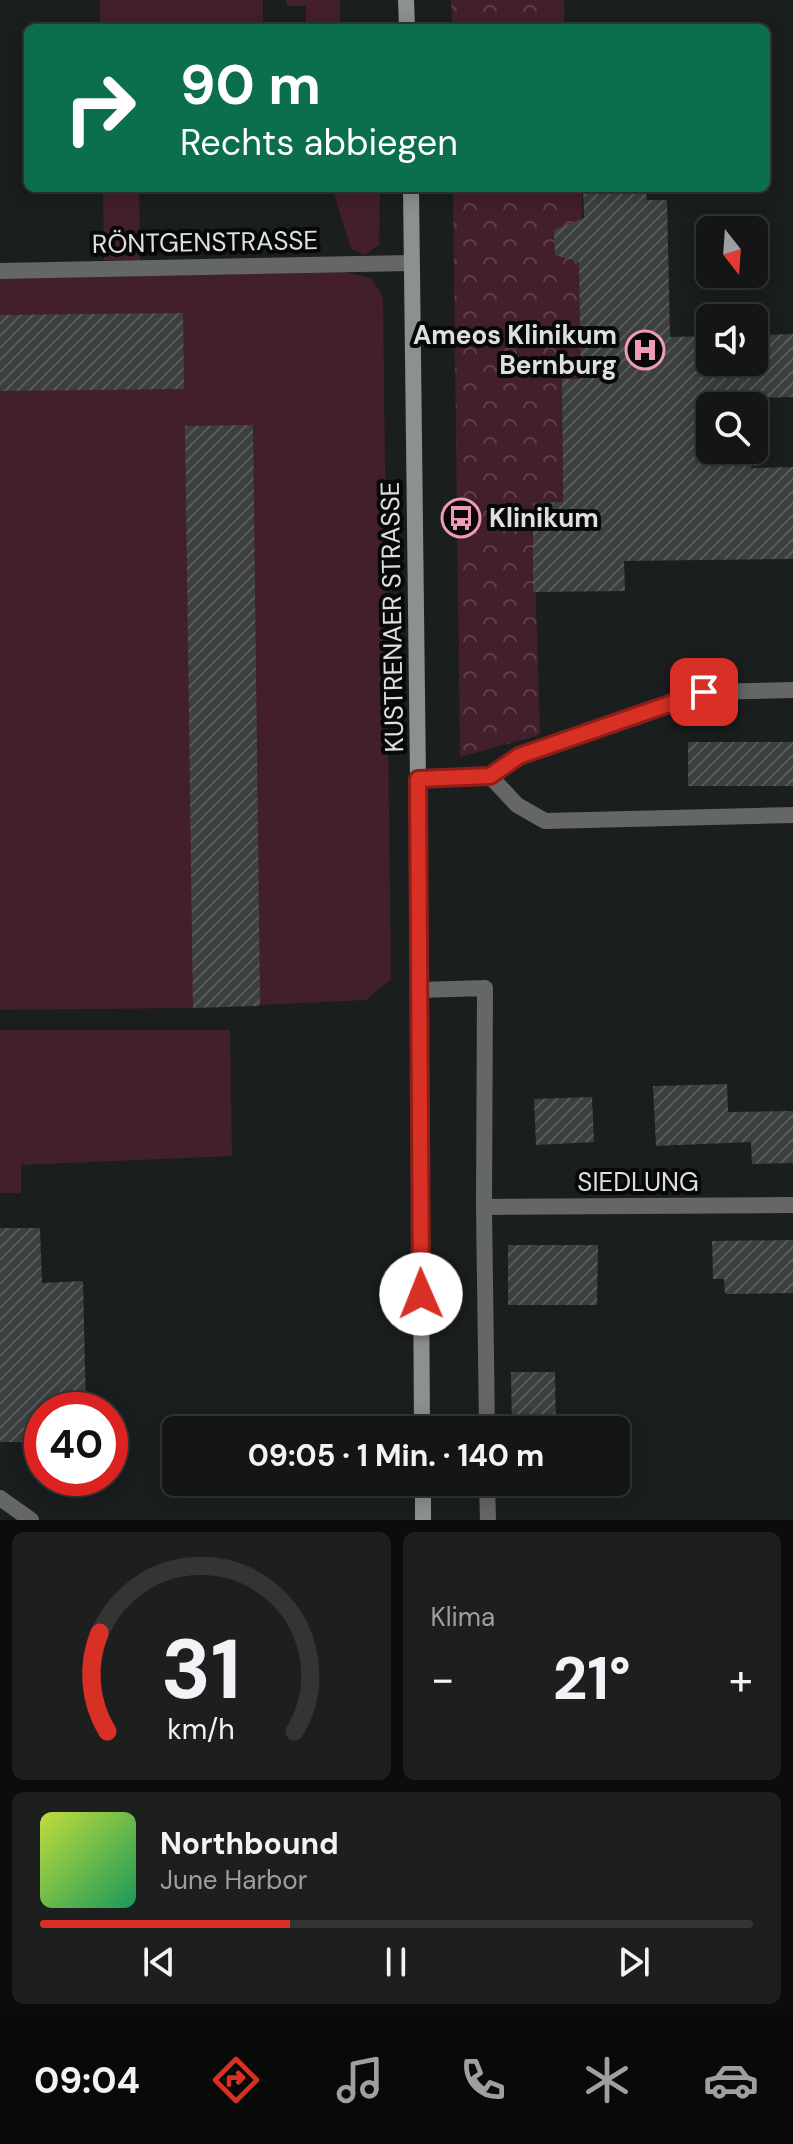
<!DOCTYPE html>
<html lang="de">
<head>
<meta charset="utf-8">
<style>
	:root { --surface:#141616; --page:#1d1f1f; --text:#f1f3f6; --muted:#9d9fa1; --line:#333535; --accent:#d93025 }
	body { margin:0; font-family:"DM Sans",sans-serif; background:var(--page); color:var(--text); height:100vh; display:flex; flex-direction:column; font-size:30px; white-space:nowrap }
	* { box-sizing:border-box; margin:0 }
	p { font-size:26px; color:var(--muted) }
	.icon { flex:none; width:44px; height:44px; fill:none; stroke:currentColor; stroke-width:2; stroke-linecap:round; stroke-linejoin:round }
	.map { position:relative; height:1520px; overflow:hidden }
	.drawer { display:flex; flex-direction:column; gap:12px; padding:12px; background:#0b0c0c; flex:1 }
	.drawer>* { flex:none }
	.top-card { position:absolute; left:24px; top:24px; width:746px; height:168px; border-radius:12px; box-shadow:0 4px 20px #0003,0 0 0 2px var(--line); background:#0b6e4f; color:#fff; overflow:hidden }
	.needle { width:52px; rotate:163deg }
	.buttons { position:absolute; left:696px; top:216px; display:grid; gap:16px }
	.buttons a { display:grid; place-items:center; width:72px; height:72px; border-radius:12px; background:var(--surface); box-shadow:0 4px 20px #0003,0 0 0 2px var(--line); font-size:40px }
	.speed { position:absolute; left:24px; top:1392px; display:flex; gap:16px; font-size:40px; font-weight:700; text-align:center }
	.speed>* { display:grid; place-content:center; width:104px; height:104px; border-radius:50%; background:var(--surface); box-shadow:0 4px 20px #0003,0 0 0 2px var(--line); line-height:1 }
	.speed .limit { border:12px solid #d22; background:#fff; color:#111 }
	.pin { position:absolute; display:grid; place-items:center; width:68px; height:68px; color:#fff; margin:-34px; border-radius:16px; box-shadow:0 4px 12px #0006 }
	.me { position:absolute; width:88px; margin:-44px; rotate:359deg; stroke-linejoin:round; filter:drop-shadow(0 0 6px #0008) }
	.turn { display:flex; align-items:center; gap:28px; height:168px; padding:0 24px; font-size:36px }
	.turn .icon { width:104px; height:104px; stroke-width:2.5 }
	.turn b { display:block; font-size:56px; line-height:68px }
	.big { font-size:60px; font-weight:700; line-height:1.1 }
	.drawer .card { flex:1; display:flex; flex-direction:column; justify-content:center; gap:12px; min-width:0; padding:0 28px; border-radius:12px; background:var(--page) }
	.drawer .dial { align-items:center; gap:0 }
	.dial svg { height:208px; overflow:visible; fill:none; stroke:var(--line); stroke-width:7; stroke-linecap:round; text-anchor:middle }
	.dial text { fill:var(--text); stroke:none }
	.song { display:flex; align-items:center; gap:24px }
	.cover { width:96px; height:96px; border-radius:12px; background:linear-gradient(135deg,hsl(70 70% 55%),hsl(150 70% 35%)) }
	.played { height:8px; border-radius:4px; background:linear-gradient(90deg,var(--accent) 35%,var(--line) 35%) }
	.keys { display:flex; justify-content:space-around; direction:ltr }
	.heat { display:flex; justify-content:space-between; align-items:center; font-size:44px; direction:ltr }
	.drawer .tiles { flex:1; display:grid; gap:12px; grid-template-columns:1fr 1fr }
	.card:last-child { grid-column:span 2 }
	.trip { position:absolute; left:162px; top:1416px; width:468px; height:80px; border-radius:12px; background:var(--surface); box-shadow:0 4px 20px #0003,0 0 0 2px var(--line); font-weight:700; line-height:80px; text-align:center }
	.menu { display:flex; height:128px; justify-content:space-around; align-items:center; background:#080909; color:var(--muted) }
	.menu .icon { width:56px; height:56px }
	.menu .on { color:var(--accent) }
	.menu b { font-size:36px; color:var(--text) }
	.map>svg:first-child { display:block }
</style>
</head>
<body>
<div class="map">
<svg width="793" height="1520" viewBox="0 0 793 1520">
	<defs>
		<pattern id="park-crowns" width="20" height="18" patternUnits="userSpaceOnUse" patternTransform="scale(2)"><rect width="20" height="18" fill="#421f2b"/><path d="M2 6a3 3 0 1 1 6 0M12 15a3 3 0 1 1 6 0" fill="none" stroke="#5d3f49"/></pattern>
		<pattern id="building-hatch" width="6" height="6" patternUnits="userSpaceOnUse" patternTransform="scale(2)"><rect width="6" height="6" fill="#3c3f40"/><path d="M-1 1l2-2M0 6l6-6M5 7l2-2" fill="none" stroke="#585a5b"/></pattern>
	</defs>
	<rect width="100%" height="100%" fill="#1b1e1e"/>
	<g fill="#421f2b">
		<rect x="100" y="0" width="163" height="28"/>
		<polygon points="286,0 340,0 340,28 306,28 306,6 287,6"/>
		<polygon points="103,188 139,188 140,261 104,260"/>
		<polygon points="332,188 380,188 379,245 365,255 351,249"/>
		<polygon points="344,272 371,278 383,297 391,979 366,1000 193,1008 0,1010 0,279"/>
		<polygon points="0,1030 230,1030 232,1156 21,1165 21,1193 0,1193"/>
	</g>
	<g fill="url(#park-crowns)">
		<polygon points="451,0 564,0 564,28 452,28"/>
		<polygon points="453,188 582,188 581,379 562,380 563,502 533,503 540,735 460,757"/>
	</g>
	<g fill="url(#building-hatch)">
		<polygon points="583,188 646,188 647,200 667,200 670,337 710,336 710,362 754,362 754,335 793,334 793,397 750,398 750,406 710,406 710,450 750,450 751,468 793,467 793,559 624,561 625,591 533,592 533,503 563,502 562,379 581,379 579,262 555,255 554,230 584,218"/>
		<polygon points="183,313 184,389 0,391 0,315"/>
		<polygon points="253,425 260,1006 193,1008 185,426"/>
		<rect x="688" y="742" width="105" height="44"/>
		<polygon points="727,1084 728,1112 793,1111 793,1163 752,1164 751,1142 656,1146 653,1086"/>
		<polygon points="592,1097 594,1142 536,1145 534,1099"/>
		<polygon points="0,1228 40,1228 42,1283 83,1281 86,1410 42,1410 42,1442 0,1442"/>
		<polygon points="793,1240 793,1293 725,1294 724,1279 713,1279 712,1241"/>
		<polygon points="508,1245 598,1245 597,1305 508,1305"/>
		<polygon points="511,1372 555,1372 556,1430 512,1430"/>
	</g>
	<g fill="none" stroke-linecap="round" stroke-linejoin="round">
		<g stroke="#656666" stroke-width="16">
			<polyline points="490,776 519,756 704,692 793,690"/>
			<polyline points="418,779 490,776 517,805 545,821 793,815"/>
		</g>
		<g stroke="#656666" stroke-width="16">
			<polyline points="0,271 411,263"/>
			<polyline points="419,990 485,988 484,1207 793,1205"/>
			<polyline points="484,1207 487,1430"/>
			<polyline points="487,1482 488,1520"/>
			<polyline points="0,1498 31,1520"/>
		</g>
		<g stroke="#8d9090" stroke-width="16">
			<polyline points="406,0 407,28"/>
			<polyline points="411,188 418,779 422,1430"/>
			<polyline points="423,1482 423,1520"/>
		</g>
	</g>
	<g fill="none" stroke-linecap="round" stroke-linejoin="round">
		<g stroke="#8d1f18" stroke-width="20">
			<polyline id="route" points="421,1294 418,779 490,776 519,756 704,692"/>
		</g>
		<use href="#route" stroke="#d93025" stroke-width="14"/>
	</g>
	<defs>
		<g id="hospital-ring" transform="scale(2)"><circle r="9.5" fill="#070808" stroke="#f09ab4" stroke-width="1.5"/><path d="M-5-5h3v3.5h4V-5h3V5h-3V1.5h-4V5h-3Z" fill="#f09ab4"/></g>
		<g id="bus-ring" transform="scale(2)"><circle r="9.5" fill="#070808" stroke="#f09ab4" stroke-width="1.5"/><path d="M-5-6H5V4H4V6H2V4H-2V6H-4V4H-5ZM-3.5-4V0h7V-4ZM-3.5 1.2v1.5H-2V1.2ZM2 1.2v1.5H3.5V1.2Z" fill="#f09ab4"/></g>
	</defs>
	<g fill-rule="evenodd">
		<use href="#hospital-ring" x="645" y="350"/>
		<use href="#bus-ring" x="461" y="518"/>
	</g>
	<g text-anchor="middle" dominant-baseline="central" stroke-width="8" stroke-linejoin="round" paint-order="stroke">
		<g font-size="26" fill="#dee0e0" stroke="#070808">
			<text transform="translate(205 242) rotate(-1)">RÖNTGENSTRASSE</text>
			<text transform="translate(392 617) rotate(-91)">KUSTRENAER STRASSE</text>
			<text x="638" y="1182">SIEDLUNG</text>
		</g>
		<g font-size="26" font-weight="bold" fill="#dee0e0" stroke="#070808" text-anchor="end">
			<text x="617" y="335">Ameos Klinikum<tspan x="617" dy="30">Bernburg</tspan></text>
			<text x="489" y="518" text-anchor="start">Klinikum</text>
		</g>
	</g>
</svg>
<div class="buttons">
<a><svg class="needle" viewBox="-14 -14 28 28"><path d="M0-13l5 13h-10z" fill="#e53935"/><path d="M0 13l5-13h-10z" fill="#9d9fa1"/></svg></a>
<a><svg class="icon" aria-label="sound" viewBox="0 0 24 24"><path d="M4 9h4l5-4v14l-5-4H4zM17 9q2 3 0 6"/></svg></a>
<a><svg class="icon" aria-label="search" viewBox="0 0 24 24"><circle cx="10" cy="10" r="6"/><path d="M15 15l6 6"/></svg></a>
</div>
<div class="speed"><div class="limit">40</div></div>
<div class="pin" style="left:704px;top:692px;background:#d93025"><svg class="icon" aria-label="arrive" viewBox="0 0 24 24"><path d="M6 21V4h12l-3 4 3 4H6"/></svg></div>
<svg class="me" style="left:421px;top:1294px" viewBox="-20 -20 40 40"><circle r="19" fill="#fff"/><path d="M0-13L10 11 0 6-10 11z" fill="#d93025"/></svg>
<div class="trip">09:05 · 1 Min. · 140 m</div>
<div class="top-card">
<div class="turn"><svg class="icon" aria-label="right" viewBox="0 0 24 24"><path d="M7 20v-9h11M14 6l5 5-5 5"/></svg><div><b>90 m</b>Rechts abbiegen</div></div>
</div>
</div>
<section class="drawer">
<div class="tiles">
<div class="card dial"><svg viewBox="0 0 100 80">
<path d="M14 69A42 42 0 1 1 86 69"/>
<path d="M14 69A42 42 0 0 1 11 31" stroke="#d93025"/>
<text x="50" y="56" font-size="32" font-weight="700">31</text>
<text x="50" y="72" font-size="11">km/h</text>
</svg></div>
<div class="card"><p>Klima</p>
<div class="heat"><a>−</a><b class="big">21°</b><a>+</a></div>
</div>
<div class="card">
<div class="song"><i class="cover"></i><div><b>Northbound</b><p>June Harbor</p></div></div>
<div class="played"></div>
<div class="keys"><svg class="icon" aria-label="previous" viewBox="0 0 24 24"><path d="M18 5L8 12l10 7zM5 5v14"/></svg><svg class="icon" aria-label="pause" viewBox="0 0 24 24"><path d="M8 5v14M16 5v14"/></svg><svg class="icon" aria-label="next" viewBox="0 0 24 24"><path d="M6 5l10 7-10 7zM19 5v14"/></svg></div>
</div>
</div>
</section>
<nav class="menu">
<b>09:04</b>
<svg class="icon on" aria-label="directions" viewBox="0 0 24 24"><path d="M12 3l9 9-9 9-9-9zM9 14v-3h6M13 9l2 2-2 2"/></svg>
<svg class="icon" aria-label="music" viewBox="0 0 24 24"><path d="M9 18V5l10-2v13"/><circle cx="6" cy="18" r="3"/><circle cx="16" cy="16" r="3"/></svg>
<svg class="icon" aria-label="phone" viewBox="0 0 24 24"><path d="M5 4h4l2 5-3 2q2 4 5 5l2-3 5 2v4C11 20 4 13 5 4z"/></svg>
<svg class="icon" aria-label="climate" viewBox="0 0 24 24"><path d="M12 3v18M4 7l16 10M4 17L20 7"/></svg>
<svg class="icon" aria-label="car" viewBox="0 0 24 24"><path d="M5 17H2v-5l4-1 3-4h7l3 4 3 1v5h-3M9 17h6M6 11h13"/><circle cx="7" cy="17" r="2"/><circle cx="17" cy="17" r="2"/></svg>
</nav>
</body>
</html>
